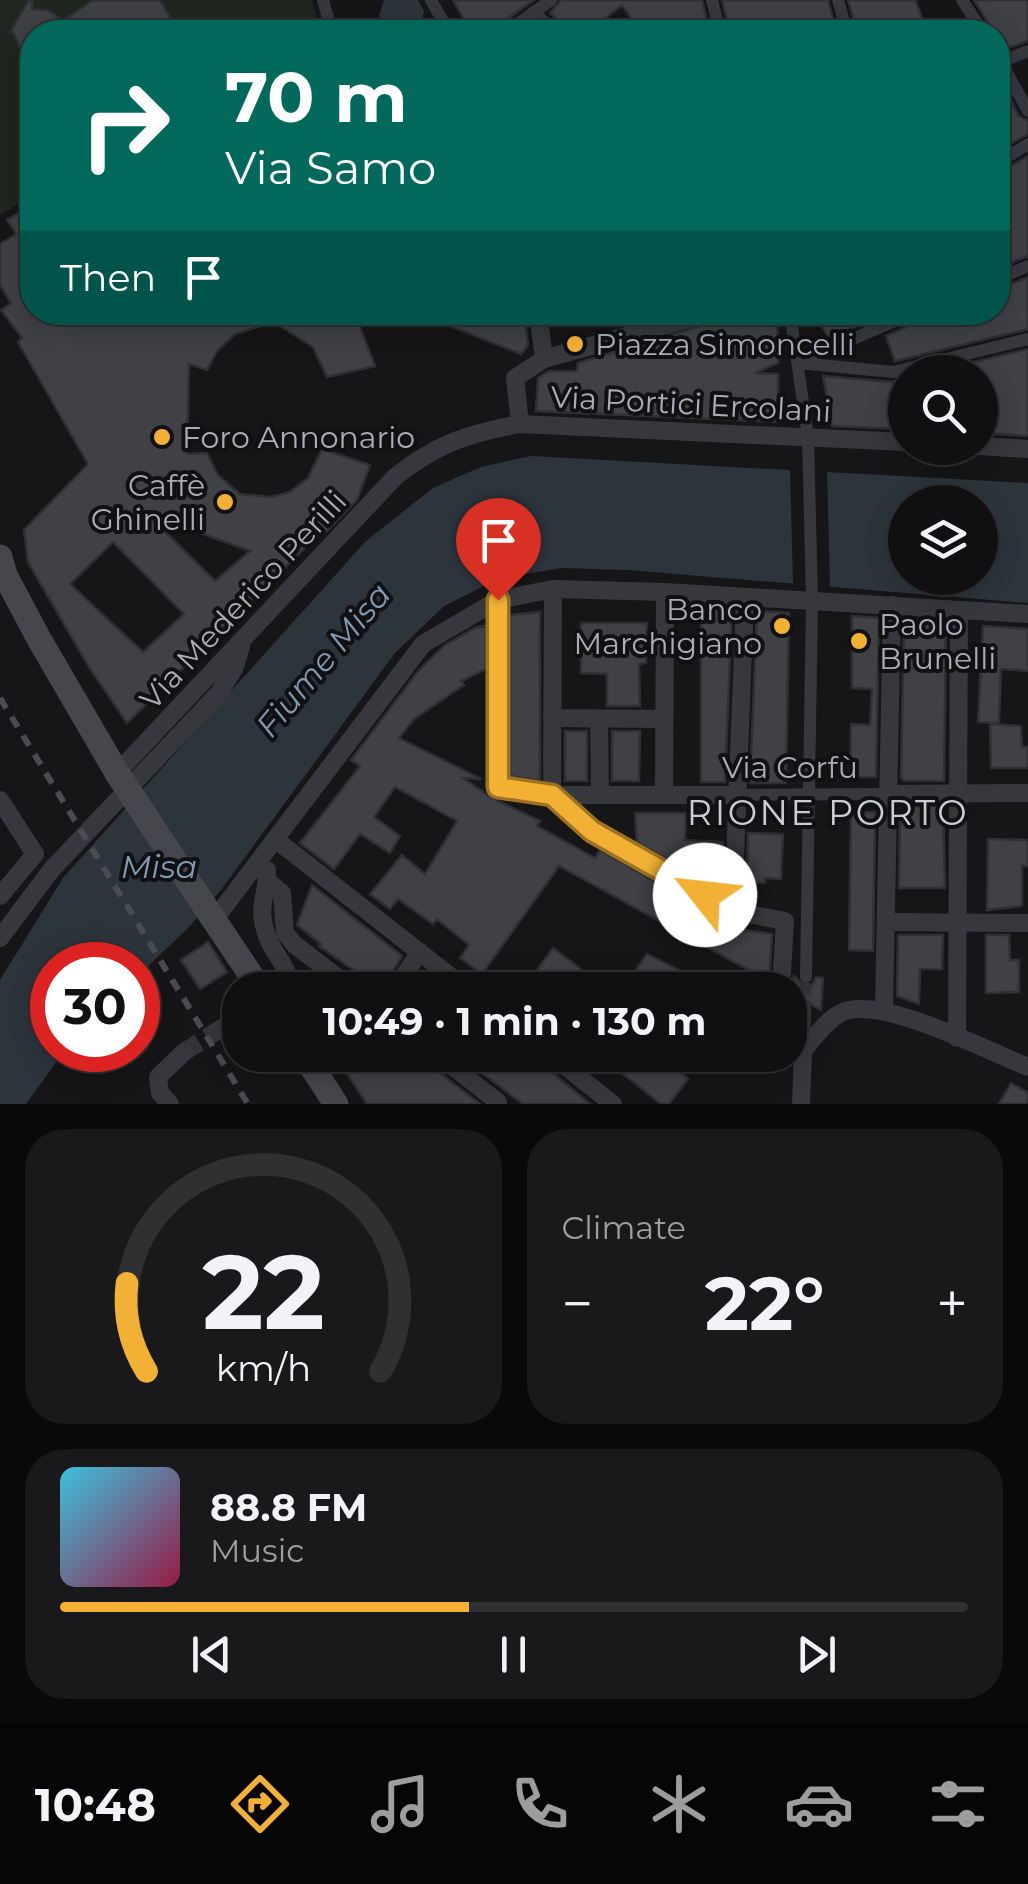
<!DOCTYPE html>
<html lang="en">
<head>
<meta charset="utf-8">
<style>
	:root { --surface:#101012; --page:#19191b; --text:#f1f3f6; --muted:#9c9d9f; --line:#303032; --accent:#f2b134 }
	body { margin:0; font-family:Montserrat,sans-serif; background:var(--page); color:var(--text); height:100vh; display:flex; flex-direction:column; font-size:38px; white-space:nowrap }
	* { box-sizing:border-box; margin:0 }
	p { font-size:32px; color:var(--muted) }
	.icon { flex:none; width:55px; height:55px; fill:none; stroke:currentColor; stroke-width:2; stroke-linecap:round; stroke-linejoin:round }
	.map { position:relative; height:1104px; overflow:hidden }
	.drawer { display:flex; flex-direction:column; gap:25px; padding:25px; background:#09090a; flex:1 }
	.drawer>* { flex:none }
	.banner { position:absolute; left:20px; top:20px; width:990px; height:305px; border-radius:40px; box-shadow:0 5px 25px #0003,0 0 0 2px var(--line); background:#00695c; color:#fff; overflow:hidden }
	.tools { position:absolute; left:888px; top:355px; display:grid; gap:20px }
	.tools a { display:grid; place-items:center; width:110px; height:110px; border-radius:50%; background:var(--surface); box-shadow:0 5px 25px #0003,0 0 0 2px var(--line); font-size:50px }
	.speed { position:absolute; left:30px; top:942px; display:flex; gap:20px; font-size:50px; font-weight:700; text-align:center }
	.speed>* { display:grid; place-content:center; width:130px; height:130px; border-radius:50%; background:var(--surface); box-shadow:0 5px 25px #0003,0 0 0 2px var(--line); line-height:1 }
	.speed .limit { border:15px solid #d22; background:#fff; color:#111 }
	.pin { position:absolute; display:grid; place-items:center; width:85px; height:85px; color:#fff; margin:-102px -42px; border-radius:50% 50% 50% 0; rotate:-45deg; box-shadow:0 0 10px #0007 }
	.pin .icon { rotate:45deg }
	.me { position:absolute; width:110px; margin:-55px; rotate:299deg; stroke-linejoin:round; filter:drop-shadow(0 0 8px #0008) }
	.turn { display:flex; align-items:center; gap:35px; height:210px; padding:0 40px; font-size:45px }
	.turn .icon { width:130px; height:130px; stroke-width:2.5 }
	.turn b { display:block; font-size:70px; line-height:85px }
	.then { display:flex; align-items:center; height:95px; padding:0 40px; background:#0003; gap:20px; font-size:38px }
	.big { font-size:75px; font-weight:700; line-height:1.1 }
	.drawer .tile { flex:1; display:flex; flex-direction:column; justify-content:center; gap:15px; min-width:0; padding:0 35px; border-radius:40px; background:var(--page) }
	.drawer .dial { align-items:center; gap:0 }
	.dial svg { height:260px; overflow:visible; fill:none; stroke:var(--line); stroke-width:7; stroke-linecap:round; text-anchor:middle }
	.dial text { fill:var(--text); stroke:none }
	.song { display:flex; align-items:center; gap:30px }
	.cover { width:120px; height:120px; border-radius:15px; background:linear-gradient(135deg,hsl(190 70% 55%),hsl(340 70% 35%)) }
	.played { height:10px; border-radius:5px; background:linear-gradient(90deg,var(--accent) 45%,var(--line) 45%) }
	.keys { display:flex; justify-content:space-around; direction:ltr }
	.heat { display:flex; justify-content:space-between; align-items:center; font-size:55px; direction:ltr }
	.drawer .tiles { flex:1; display:grid; gap:25px; grid-template-columns:1fr 1fr }
	.tile:last-child { grid-column:span 2 }
	.trip { position:absolute; left:222px; top:972px; width:585px; height:100px; border-radius:40px; background:var(--surface); box-shadow:0 5px 25px #0003,0 0 0 2px var(--line); font-weight:700; line-height:100px; text-align:center }
	.tab-bar { display:flex; height:160px; justify-content:space-around; align-items:center; background:#060607; color:var(--muted) }
	.tab-bar .icon { width:70px; height:70px }
	.tab-bar .on { color:var(--accent) }
	.tab-bar b { font-size:45px; color:var(--text) }
	.map>svg:first-child { display:block }
</style>
</head>
<body>
<div class="map">
<svg width="1028" height="1104" viewBox="0 0 1028 1104">
	<rect width="100%" height="100%" fill="#161618"/>
	<polygon fill="#1e261f" points="0,0 312,0 320,32 32,32 32,195 0,215"/>
	<g fill="#2c353c" fill-rule="evenodd">
		<polygon points="384,0 418,0 424,11 420,30 388,32 379,16"/>
		<path d="M 531,456 L 1028,483 L 1028,603 L 627,570 L 562,568 L 500,578 L 444,606 L 395,653 L 221,890 L 190,926 L 138,976 L 138,965 L 52,965 L 52,1050 L 65,1050 L 26,1104 L 0,1104 L 0,980 L 63,878 L 366,541 L 433,488 L 481,467 ZM 905,502 L 980,502 L 980,578 L 905,578 Z"/>
	</g>
	<polygon fill="#161618" points="790,469 827,471 830,587 793,584"/>
	<g fill="#404145" stroke="#303034" stroke-width="2.5" fill-rule="evenodd">
		<polygon points="29,0 32,0 32,9 47,10 63,20 93,0 160,0 179,32 32,32 32,76 13,32 10,32"/>
		<polygon points="453,0 534,0 500,24 496,32 471,32"/>
		<polygon points="561,0 702,0 710,32 656,32 653,27 645,30 641,25 637,27 622,5 588,32 566,32 563,25 550,13"/>
		<polygon points="722,0 828,0 836,29 825,32 730,32"/>
		<polygon points="848,0 915,0 928,32 857,32"/>
		<polygon points="974,0 1028,0 1028,41 1005,49 998,46 998,32 994,32"/>
		<polygon points="998,76 1019,116 1028,121 1028,134 998,151"/>
		<polygon points="1028,156 1028,256 998,268 998,173"/>
		<path d="M 32,205 L 32,312 L 347,312 L 360,327 L 375,366 L 327,377 L 313,347 L 274,322 L 235,334 L 217,351 L 207,370 L 189,364 L 187,454 L 207,453 L 218,475 L 240,494 L 271,497 L 290,492 L 308,478 L 322,449 L 370,465 L 357,500 L 327,531 L 314,539 L 127,723 L 89,667 L 28,562 L 24,530 L 88,464 L 18,342 L 22,338 L 1,310 L 11,303 L 0,285 L 0,244 L 16,234 L 7,220 ZM 146,513 L 250,551 L 215,581 ZM 113,542 L 184,614 L 143,652 L 70,584 Z"/>
		<polygon points="1028,277 1028,329 895,361 886,336 920,321 926,312 998,312 998,289"/>
		<polygon points="415,312 524,312 528,345 521,354"/>
		<polygon points="747,312 777,312 778,363 755,373 778,374 778,422 536,411 538,378 549,371 577,371 578,363"/>
		<polygon points="813,312 889,312 829,338"/>
		<polygon points="1028,349 1028,436 980,433 980,372 933,372"/>
		<polygon points="823,376 892,382 905,379 905,429 832,426"/>
		<polygon points="701,608 732,609 725,782 701,782"/>
		<polygon points="757,611 789,613 786,783 750,783"/>
		<polygon points="540,612 540,781 510,776 510,615"/>
		<polygon points="852,616 879,618 876,777 850,777 851,724 870,725 872,689 852,688"/>
		<polygon points="904,619 946,622 944,781 904,781 901,777"/>
		<polygon points="581,623 647,623 646,663 639,664 640,706 607,706 607,674 581,673"/>
		<polygon points="486,626 486,669 461,681 464,685 414,719 399,738 481,779 463,778 492,798 540,821 537,826 595,858 600,850 737,929 772,934 769,981 559,866 482,974 460,958 469,945 437,919 433,924 398,899 390,909 370,894 402,855 425,874 457,821 395,787 374,817 400,836 390,853 360,834 334,869 300,843 360,766 351,760 419,670 445,645 477,627"/>
		<polygon points="983,626 1028,629 1028,671 1001,669 999,723 978,722"/>
		<polygon points="990,724 1021,726 1022,747 1028,747 1028,768 991,768"/>
		<rect x="565" y="731" width="22" height="50"/>
		<polygon points="612,731 640,731 639,781 612,781"/>
		<polygon points="905,806 943,806 945,888 899,888 900,812 906,812"/>
		<polygon points="875,812 873,951 849,950 851,813"/>
		<polygon points="635,813 686,813 685,840 723,842 722,871 684,869 637,842"/>
		<polygon points="748,833 783,834 781,879 765,878 765,883 747,882"/>
		<polygon points="988,839 1028,840 1028,866 1022,866 1022,906 987,910"/>
		<polygon points="312,885 402,956 382,990 319,946 321,944 297,925"/>
		<polygon points="898,935 943,935 942,969 920,969 919,1004 897,996"/>
		<polygon points="986,935 1009,935 1010,960 1019,960 1019,992 986,993"/>
		<polygon points="208,942 227,972 200,989 181,960"/>
		<polygon points="553,948 581,969 564,990 523,990"/>
		<polygon points="647,954 718,990 622,990"/>
		<polygon points="422,971 446,990 409,990"/>
		<polygon points="794,976 805,987 812,985 816,977 823,978 821,1010 792,994"/>
		<polygon points="355,1055 426,1055 430,1065 480,1104 367,1104 344,1069"/>
		<polygon points="458,1055 525,1055 545,1072 547,1068 590,1104 523,1104"/>
		<polygon points="599,1055 659,1055 688,1079 669,1104 661,1104"/>
		<polygon points="1011,1083 1028,1093 1028,1104 999,1104"/>
	</g>
	<g fill="none" stroke-linecap="round" stroke-linejoin="round">
		<polyline stroke="#333438" stroke-width="12" stroke-dasharray="12 6" stroke-linecap="butt" points="805,1013 806,977"/>
		<polyline stroke="#333438" stroke-width="18" stroke-dasharray="18 9" stroke-linecap="butt" points="184,1052 217,1031"/>
		<g stroke="#37383d" stroke-width="12">
			<polyline points="323,0 332,32"/>
			<polyline points="431,0 449,32"/>
			<polyline points="712,0 720,32"/>
			<polyline points="838,0 847,32"/>
			<polyline points="962,0 983,32"/>
			<polyline points="533,12 556,32"/>
			<polyline points="506,32 551,0"/>
			<polyline points="998,56 1028,111"/>
			<polyline points="998,63 1028,51"/>
			<polyline points="998,163 1028,144"/>
			<polyline points="998,279 1028,266"/>
			<polyline points="790,312 808,437 812,601 806,977"/>
			<polyline points="799,362 916,312"/>
			<polyline points="798,363 893,372 1028,339"/>
			<polyline points="738,795 889,794"/>
			<polyline points="803,1051 805,1013"/>
		</g>
		<g stroke="#37383d" stroke-width="18">
			<polyline points="538,312 544,359"/>
			<polyline points="520,424 515,378 544,359 713,312"/>
			<polyline points="980,446 1028,449"/>
			<polyline points="553,589 552,795 738,795"/>
			<polyline points="498,600 498,787 552,795 593,831 733,911 785,921 781,990"/>
			<polyline points="552,718 664,719"/>
			<polyline points="599,719 600,795"/>
			<path d="M 117,773 L 396,476 C 437,444 469,433 520,424 L 905,442"/>
			<polyline points="889,794 1028,793"/>
			<polyline points="664,795 665,592"/>
			<polyline points="0,800 35,854 0,896"/>
			<polyline points="275,839 468,990"/>
			<path d="M 267,870 C 267,901 255,906 269,941 C 276,958 296,973 283,990"/>
			<polyline points="267,881 282,893 285,933 295,945 354,990"/>
			<polyline points="733,911 745,597"/>
			<polyline points="214,920 423,644 498,600 553,589 665,592 1028,614"/>
			<polyline points="887,922 1028,923"/>
			<polyline points="0,938 52,869 219,693 234,669 241,647"/>
			<polyline points="394,990 420,952"/>
			<polyline points="884,1009 892,605"/>
			<polyline points="217,1031 240,1017"/>
			<polyline points="957,1038 959,610"/>
			<polyline points="438,1055 498,1102"/>
			<polyline points="551,1055 613,1104"/>
			<polyline points="170,1104 160,1093 158,1077 184,1052"/>
			<path d="M 801,1104 L 803,1051 C 815,1037 830,1014 849,1010 C 891,1001 986,1050 1028,1067"/>
		</g>
		<g stroke="#45474d" stroke-width="25">
			<polyline points="0,557 5,575 39,639 117,773"/>
			<polyline points="214,920 261,990"/>
			<polyline points="304,1055 336,1104"/>
		</g>
		<polyline stroke="#4a4c52" stroke-width="6" stroke-dasharray="12 10" stroke-linecap="butt" points="0,698 248,1104"/>
		<polyline stroke="#45474d" stroke-width="25" points="117,773 214,920"/>
	</g>
	<g fill="none" stroke-linecap="round" stroke-linejoin="round">
		<g stroke="#9d7322" stroke-width="25">
			<polyline id="route" points="498,600 498,787 552,795 592,831 705,895"/>
		</g>
		<use href="#route" stroke="#f2b134" stroke-width="18"/>
	</g>
	<g fill="#f2b134" stroke="#111113" stroke-width="4">
		<circle cx="575" cy="344" r="10"/>
		<circle cx="162" cy="437" r="10"/>
		<circle cx="225" cy="502" r="10"/>
		<circle cx="782" cy="626" r="10"/>
		<circle cx="859" cy="641" r="10"/>
	</g>
	<g text-anchor="middle" dominant-baseline="central" stroke-width="8" stroke-linejoin="round" paint-order="stroke">
		<g font-size="30" fill="#a8adb8" stroke="#111113" text-anchor="start">
			<text x="595" y="344">Piazza Simoncelli</text>
			<text x="182" y="437">Foro Annonario</text>
			<text x="205" y="485" text-anchor="end">Caffè<tspan x="205" dy="34">Ghinelli</tspan></text>
			<text x="762" y="609" text-anchor="end">Banco<tspan x="762" dy="34">Marchigiano</tspan></text>
			<text x="879" y="624">Paolo<tspan x="879" dy="34">Brunelli</tspan></text>
		</g>
		<g font-size="30" fill="#a8adb8" stroke="#111113">
			<text transform="translate(691 404) rotate(3)">Via Portici Ercolani</text>
			<text transform="translate(243 600) rotate(-47)">Via Mederico Perilli</text>
			<text x="790" y="767">Via Corfù</text>
		</g>
		<g font-size="32" font-style="italic" fill="#7f9bb3" stroke="#111113">
			<text transform="translate(323 660) rotate(-50)">Fiume Misa</text>
			<text x="159" y="866">Misa</text>
		</g>
		<g font-size="35" letter-spacing="2.5" fill="#c9ccd4" stroke="#111113">
			<text x="828" y="812">RIONE PORTO</text>
		</g>
	</g>
</svg>
<div class="tools">
<a><svg class="icon" aria-label="search" viewBox="0 0 24 24"><circle cx="10" cy="10" r="6"/><path d="M15 15l6 6"/></svg></a>
<a><svg class="icon" aria-label="layers" viewBox="0 0 24 24"><path d="M12 4l9 5-9 5-9-5zM3 14l9 5 9-5"/></svg></a>
</div>
<div class="speed"><div class="limit">30</div></div>
<div class="pin" style="left:498px;top:600px;background:#d93025"><svg class="icon" aria-label="arrive" viewBox="0 0 24 24"><path d="M6 21V4h12l-3 4 3 4H6"/></svg></div>
<svg class="me" style="left:705px;top:895px" viewBox="-20 -20 40 40"><circle r="19" fill="#fff"/><path d="M0-13L10 11 0 6-10 11z" fill="#f2b134"/></svg>
<div class="trip">10:49 · 1 min · 130 m</div>
<div class="banner">
<div class="turn"><svg class="icon" aria-label="right" viewBox="0 0 24 24"><path d="M7 20v-9h11M14 6l5 5-5 5"/></svg><div><b>70 m</b>Via Samo</div></div>
<div class="then">Then<svg class="icon" aria-label="arrive" viewBox="0 0 24 24"><path d="M6 21V4h12l-3 4 3 4H6"/></svg></div>
</div>
</div>
<section class="drawer">
<div class="tiles">
<div class="tile dial"><svg viewBox="0 0 100 80">
<path d="M14 69A42 42 0 1 1 86 69"/>
<path d="M14 69A42 42 0 0 1 8 42" stroke="#f2b134"/>
<text x="50" y="56" font-size="32" font-weight="700">22</text>
<text x="50" y="72" font-size="11">km/h</text>
</svg></div>
<div class="tile"><p>Climate</p>
<div class="heat"><a>−</a><b class="big">22°</b><a>+</a></div>
</div>
<div class="tile">
<div class="song"><i class="cover"></i><div><b>88.8 FM</b><p>Music</p></div></div>
<div class="played"></div>
<div class="keys"><svg class="icon" aria-label="previous" viewBox="0 0 24 24"><path d="M18 5L8 12l10 7zM5 5v14"/></svg><svg class="icon" aria-label="pause" viewBox="0 0 24 24"><path d="M8 5v14M16 5v14"/></svg><svg class="icon" aria-label="next" viewBox="0 0 24 24"><path d="M6 5l10 7-10 7zM19 5v14"/></svg></div>
</div>
</div>
</section>
<nav class="tab-bar">
<b>10:48</b>
<svg class="icon on" aria-label="directions" viewBox="0 0 24 24"><path d="M12 3l9 9-9 9-9-9zM9 14v-3h6M13 9l2 2-2 2"/></svg>
<svg class="icon" aria-label="music" viewBox="0 0 24 24"><path d="M9 18V5l10-2v13"/><circle cx="6" cy="18" r="3"/><circle cx="16" cy="16" r="3"/></svg>
<svg class="icon" aria-label="phone" viewBox="0 0 24 24"><path d="M5 4h4l2 5-3 2q2 4 5 5l2-3 5 2v4C11 20 4 13 5 4z"/></svg>
<svg class="icon" aria-label="climate" viewBox="0 0 24 24"><path d="M12 3v18M4 7l16 10M4 17L20 7"/></svg>
<svg class="icon" aria-label="car" viewBox="0 0 24 24"><path d="M5 17H2v-5l4-1 3-4h7l3 4 3 1v5h-3M9 17h6M6 11h13"/><circle cx="7" cy="17" r="2"/><circle cx="17" cy="17" r="2"/></svg>
<svg class="icon" aria-label="filters" viewBox="0 0 24 24"><path d="M4 7h16M4 17h16"/><circle cx="9" cy="7" r="2"/><circle cx="15" cy="17" r="2"/></svg>
</nav>
</body>
</html>
